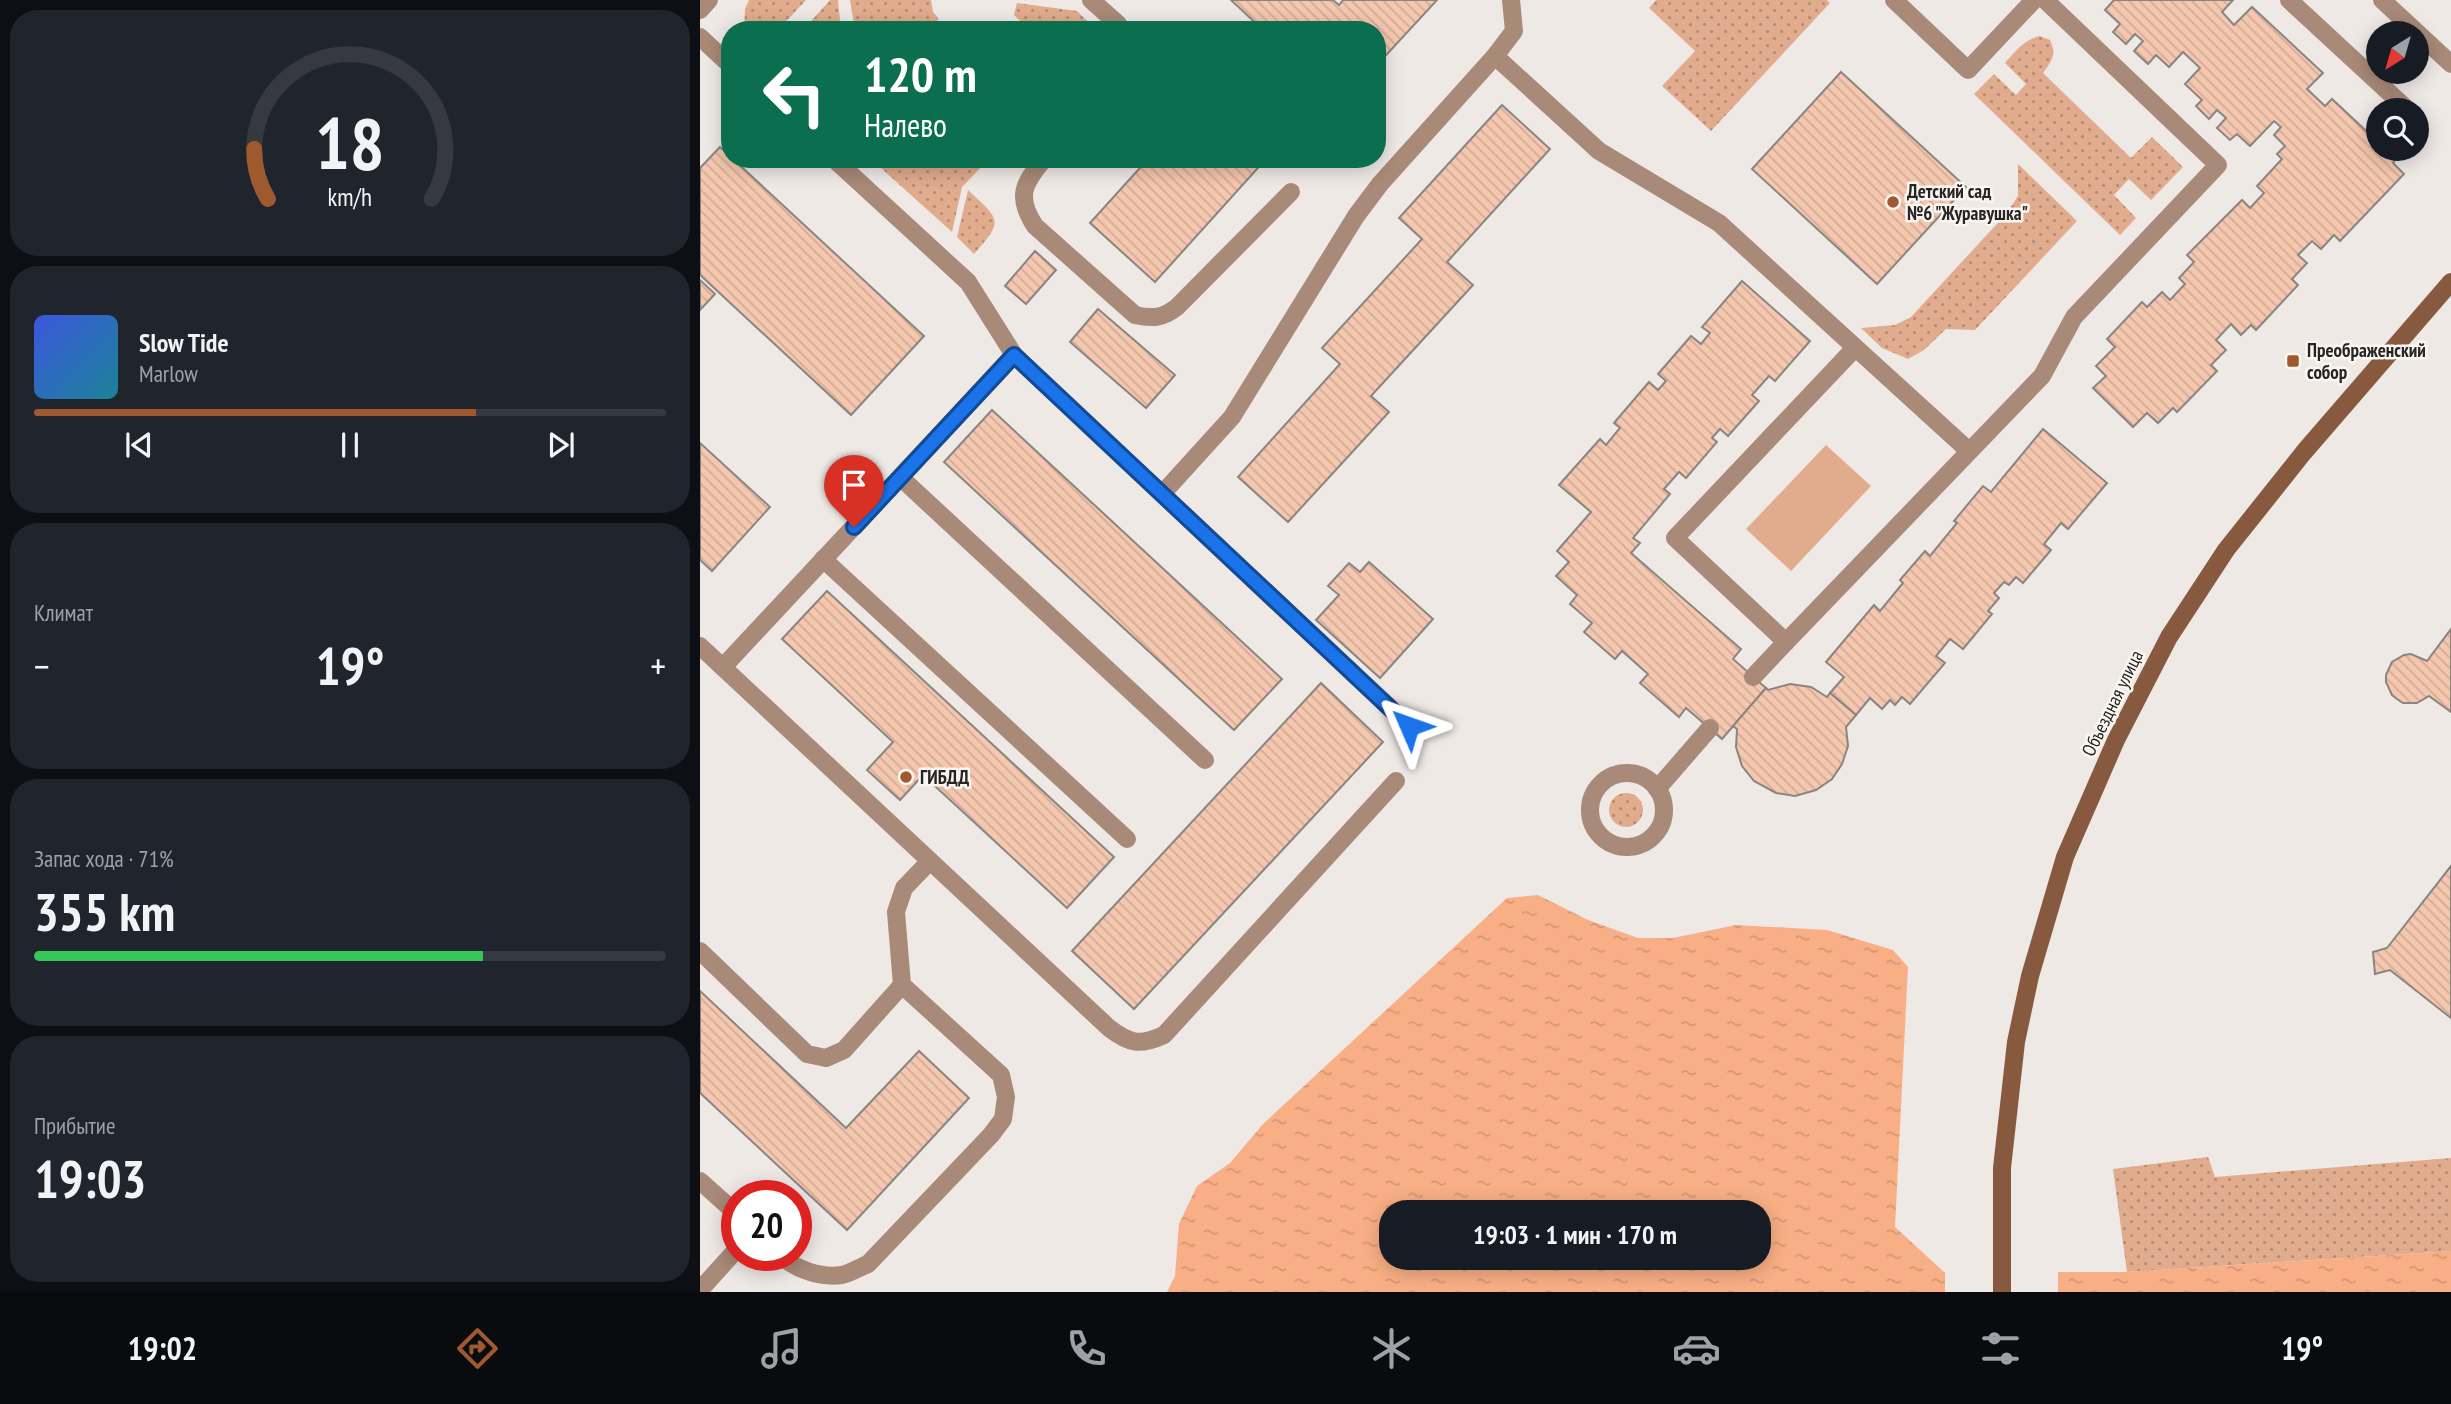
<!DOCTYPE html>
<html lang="ru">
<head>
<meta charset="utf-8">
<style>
	:root { --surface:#171b24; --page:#20242c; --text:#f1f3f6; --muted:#9ea1a6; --line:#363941; --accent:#9f592e }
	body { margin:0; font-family:"PT Sans Narrow",sans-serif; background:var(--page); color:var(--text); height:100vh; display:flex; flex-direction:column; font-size:26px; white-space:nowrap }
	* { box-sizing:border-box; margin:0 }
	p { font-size:23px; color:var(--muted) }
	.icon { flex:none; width:38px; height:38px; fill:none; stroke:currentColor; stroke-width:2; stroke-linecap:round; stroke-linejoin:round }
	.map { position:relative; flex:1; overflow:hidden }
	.panel { display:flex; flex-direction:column; gap:10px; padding:10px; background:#0d0f14; width:700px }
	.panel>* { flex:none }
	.banner { position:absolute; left:21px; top:21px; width:665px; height:147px; border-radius:28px; box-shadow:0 4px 18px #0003; background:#0b6e4f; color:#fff; overflow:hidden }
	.needle { width:46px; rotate:217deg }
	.fabs { position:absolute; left:1666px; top:21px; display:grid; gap:14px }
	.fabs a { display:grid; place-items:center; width:63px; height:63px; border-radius:50%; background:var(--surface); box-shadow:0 4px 18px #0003; font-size:35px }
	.speed { position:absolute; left:21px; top:1180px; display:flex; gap:14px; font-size:35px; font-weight:700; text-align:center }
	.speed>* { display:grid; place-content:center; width:91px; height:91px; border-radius:50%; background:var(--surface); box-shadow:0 4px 18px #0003; line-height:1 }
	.speed .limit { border:10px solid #d22; background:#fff; color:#111 }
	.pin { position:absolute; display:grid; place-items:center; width:60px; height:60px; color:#fff; margin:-72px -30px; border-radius:50% 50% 50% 0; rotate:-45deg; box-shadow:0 0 7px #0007 }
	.pin .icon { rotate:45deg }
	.me { position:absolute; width:77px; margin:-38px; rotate:313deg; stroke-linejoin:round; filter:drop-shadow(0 0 5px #0008) }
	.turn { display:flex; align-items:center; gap:24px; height:147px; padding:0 28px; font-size:32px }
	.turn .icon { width:91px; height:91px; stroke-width:2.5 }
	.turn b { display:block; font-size:49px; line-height:60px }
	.big { font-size:52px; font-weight:800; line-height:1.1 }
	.panel .tile { flex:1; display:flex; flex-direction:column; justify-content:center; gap:10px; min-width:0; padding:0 24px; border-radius:28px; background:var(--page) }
	.panel .dial { align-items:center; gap:0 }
	.dial svg { height:182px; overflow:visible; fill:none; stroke:var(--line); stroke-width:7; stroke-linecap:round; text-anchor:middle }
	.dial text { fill:var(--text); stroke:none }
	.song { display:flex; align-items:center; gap:21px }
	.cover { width:84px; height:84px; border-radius:10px; background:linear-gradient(135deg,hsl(230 70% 55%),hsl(190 70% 35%)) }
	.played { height:7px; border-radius:4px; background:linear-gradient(90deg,var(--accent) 70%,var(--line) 70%) }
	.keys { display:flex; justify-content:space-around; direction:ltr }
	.heat { display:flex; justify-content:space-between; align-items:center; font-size:38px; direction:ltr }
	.charge { height:10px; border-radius:5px; background:linear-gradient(90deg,#34c759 71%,var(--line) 0) }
	.trip { position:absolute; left:679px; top:1200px; width:392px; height:70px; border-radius:28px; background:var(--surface); box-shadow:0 4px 18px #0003; font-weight:800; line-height:70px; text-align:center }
	.tab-bar { display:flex; height:112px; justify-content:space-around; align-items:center; background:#090b0e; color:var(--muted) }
	.tab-bar .icon { width:49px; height:49px }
	.tab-bar .current { color:var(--accent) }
	.tab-bar b { font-size:32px; color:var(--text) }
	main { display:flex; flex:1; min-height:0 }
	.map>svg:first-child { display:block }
</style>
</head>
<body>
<main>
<section class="panel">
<div class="tile dial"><svg viewBox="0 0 100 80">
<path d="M14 69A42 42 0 1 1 86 69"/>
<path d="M14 69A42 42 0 0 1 8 47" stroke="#9f592e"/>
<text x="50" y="56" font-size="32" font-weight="700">18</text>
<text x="50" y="72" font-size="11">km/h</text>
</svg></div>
<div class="tile">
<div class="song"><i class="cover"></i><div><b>Slow Tide</b><p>Marlow</p></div></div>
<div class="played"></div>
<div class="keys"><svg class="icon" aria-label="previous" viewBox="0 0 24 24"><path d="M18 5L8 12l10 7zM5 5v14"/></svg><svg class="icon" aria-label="pause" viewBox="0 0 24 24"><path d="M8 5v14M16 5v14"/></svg><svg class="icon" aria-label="next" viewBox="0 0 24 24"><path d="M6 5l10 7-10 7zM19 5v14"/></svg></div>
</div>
<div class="tile"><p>Климат</p>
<div class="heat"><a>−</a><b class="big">19°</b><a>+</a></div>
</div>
<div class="tile"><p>Запас хода · 71%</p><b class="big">355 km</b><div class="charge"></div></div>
<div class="tile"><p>Прибытие</p><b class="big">19:03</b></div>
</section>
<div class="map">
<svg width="1751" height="1292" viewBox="0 0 1751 1292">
	<defs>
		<pattern id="grass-dots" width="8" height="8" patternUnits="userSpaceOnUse" patternTransform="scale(1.75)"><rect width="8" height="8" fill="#e1ab8d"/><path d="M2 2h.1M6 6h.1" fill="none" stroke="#b68b73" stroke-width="1.8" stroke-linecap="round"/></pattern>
		<pattern id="water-ripples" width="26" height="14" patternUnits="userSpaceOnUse" patternTransform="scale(1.75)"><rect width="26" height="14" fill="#f9af85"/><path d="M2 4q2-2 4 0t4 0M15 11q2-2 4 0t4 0" fill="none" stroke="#d59673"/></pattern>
		<pattern id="building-back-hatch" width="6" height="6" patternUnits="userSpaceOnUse" patternTransform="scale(1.75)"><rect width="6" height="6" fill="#f5c7ae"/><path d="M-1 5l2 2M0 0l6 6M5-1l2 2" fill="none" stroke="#d2ab96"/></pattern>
	</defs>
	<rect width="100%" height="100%" fill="#efe9e6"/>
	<g fill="url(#grass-dots)">
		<polygon points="49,0 106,0 78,30 44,30 45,9"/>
		<polygon points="130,0 138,0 141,30 103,30"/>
		<polygon points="150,0 231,0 233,12 239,19 227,30 155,30"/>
		<polygon points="956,0 1127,0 1130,3 1011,131 962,86 995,51 949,8"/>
		<polygon points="317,3 377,11 397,30 330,30 314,15"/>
		<path d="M 1340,36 L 1350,40 C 1357,55 1352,60 1343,73 L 1431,158 L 1452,137 L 1483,167 L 1451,200 L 1429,179 L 1414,195 L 1436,218 L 1420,235 L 1274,94 L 1294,74 L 1316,95 L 1326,84 L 1305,63 C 1315,52 1325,39 1340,36 Z"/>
		<polygon points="171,159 289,159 262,187 252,232"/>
		<polygon points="1318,164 1377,221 1275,330 1246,329 1224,350 1208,359 1182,348 1161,328 1195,325 1211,317 1306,214 1318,196"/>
		<path d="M 268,190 C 301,221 304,220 274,254 L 257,237 Z"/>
		<circle cx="926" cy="810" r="17"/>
		<polygon points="1508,1157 1515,1177 1751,1158 1751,1251 1427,1272 1413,1169"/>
	</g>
	<polygon fill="#e1ab8d" points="1126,445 1171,486 1091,571 1046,529"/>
	<path fill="url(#water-ripples)" fill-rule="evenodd" d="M 838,895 L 888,920 L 938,938 L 973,938 L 1036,925 L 1127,930 L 1193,950 L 1208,967 L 1195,1227 L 1244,1272 L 1427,1272 L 1751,1251 L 1751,1292 L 467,1292 L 475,1276 L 479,1224 L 497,1186 L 530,1163 L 563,1124 L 807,898 ZM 691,1213 L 1059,1213 L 1059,1258 L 691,1258 Z"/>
	<polygon fill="#efe9e6" points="1245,1268 1358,1269 1358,1292 1245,1292"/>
	<g fill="url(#building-back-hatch)" stroke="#8a8582" stroke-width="2">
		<polygon points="531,0 633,0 639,5 643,0 737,0 677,65 677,30 563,30"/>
		<polygon points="1414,0 1533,0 1522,12 1534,25 1552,7 1623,73 1607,89 1625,106 1632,99 1678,142 1678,149 1685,149 1696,159 1693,163 1704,174 1640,241 1634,235 1621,249 1612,241 1598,255 1607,263 1592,279 1598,285 1556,330 1551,325 1541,335 1531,324 1516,340 1526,350 1511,365 1517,371 1477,412 1473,408 1458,423 1447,413 1433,427 1393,388 1406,376 1396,366 1415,347 1407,339 1442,302 1447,307 1462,292 1470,300 1485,284 1479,278 1494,262 1487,255 1542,200 1550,208 1564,193 1557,186 1582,159 1577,154 1585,146 1574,135 1581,127 1574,121 1550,146 1537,134 1530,140 1517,128 1526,118 1517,110 1509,119 1496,106 1502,100 1485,84 1500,68 1483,52 1469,67 1456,55 1448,64 1434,51 1443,41 1435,34 1426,44 1413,32 1420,24 1405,10"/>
		<polygon points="1141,72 1266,187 1177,284 1052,169"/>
		<polygon points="802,105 850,149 747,262 773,285 671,396 689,412 588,522 538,477 640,364 622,348 722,239 699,218"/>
		<polygon points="20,147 30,156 30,159 33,159 224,336 151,415 0,275 0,168"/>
		<polygon points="448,159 566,159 455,282 390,223"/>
		<polygon points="335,251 356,270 326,304 305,286"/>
		<polygon points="0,280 15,294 0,310"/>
		<polygon points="1042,281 1110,341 1075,381 1069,376 1052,395 1059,401 1028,436 1020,429 1012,438 1017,442 986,478 979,472 964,489 970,494 933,538 940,543 931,553 1041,649 1033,659 1066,688 1022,739 986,708 979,717 940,683 948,674 922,651 915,659 884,632 892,623 870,604 877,595 856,576 869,562 857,551 891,512 859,485 900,439 906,445 920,428 914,423 949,382 958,390 966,381 958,374 991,336 1001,344 1010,333 1002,327"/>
		<polygon points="398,309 475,375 446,408 370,342"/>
		<polygon points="292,410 582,679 534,730 244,462"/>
		<polygon points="1343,429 1407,483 1368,529 1361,523 1344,544 1351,550 1323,583 1316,577 1309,585 1304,582 1294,593 1299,598 1288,611 1292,614 1263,649 1250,639 1236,656 1245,663 1210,704 1202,697 1195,705 1190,700 1182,709 1170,698 1156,715 1130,693 1144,677 1126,662 1174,605 1180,611 1203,583 1200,580 1225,551 1230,556 1257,523 1254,521 1283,486 1291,492"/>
		<polygon points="0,443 70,507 12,571 0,560"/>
		<polygon points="669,562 733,619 680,678 616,620 639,595 628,586 649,563 660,572"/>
		<polygon points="127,591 414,857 367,908 223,775 200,800 167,770 193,742 82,639"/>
		<polygon points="1751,629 1751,712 1729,696 1717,703 1703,703 1697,699 1692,695 1686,682 1686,675 1692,662 1704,655 1711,654 1727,661"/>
		<polygon points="621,683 683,742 434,1009 372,951"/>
		<polygon points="1090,684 1111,687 1127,697 1130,693 1156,715 1146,727 1148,746 1142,764 1132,779 1116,790 1095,796 1076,793 1054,781 1042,766 1036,747 1037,729 1033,726 1066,688 1068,690"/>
		<polygon points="1751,866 1751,1018 1690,970 1675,974 1673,952 1687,948"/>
		<polygon points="0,991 146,1128 219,1051 269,1098 147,1230 0,1093"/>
	</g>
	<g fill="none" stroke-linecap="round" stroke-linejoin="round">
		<g stroke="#a98977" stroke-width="18">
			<polyline points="391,0 418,24 420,30"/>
			<polyline points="811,0 814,31 795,56 899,151 1019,223 1269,451"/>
			<polyline points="1194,0 1268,70 1334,0"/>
			<polyline points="1589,0 1708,110"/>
			<polyline points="0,37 30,65"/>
			<polyline points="134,159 268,282 314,355 462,494 532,417 656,216 680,184 795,56"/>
			<path d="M 344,159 C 323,184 316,197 335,226 L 435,315 C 453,319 463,318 477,307 L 591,192"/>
			<polyline points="1155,348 975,538 1086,642 1342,376 1374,317 1518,165 1345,0"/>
			<polyline points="200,477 505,760"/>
			<polyline points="462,494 709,726"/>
			<polyline points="123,559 427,839"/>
			<path d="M 0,646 L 409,1028 C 430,1044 440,1046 464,1035 L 696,781"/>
			<polyline points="23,667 314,355"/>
			<polyline points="1053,677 1086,642"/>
			<circle cx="927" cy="810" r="37"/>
			<polyline points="957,789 1010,728"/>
			<polyline points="0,951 107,1054 126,1058 144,1050 202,985"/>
			<polyline points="0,1181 37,1214"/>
			<path d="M 80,1255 C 96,1270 121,1278 142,1275 C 151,1273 160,1267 168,1264 L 291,1135 L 303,1119 L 306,1097 L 301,1075 L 202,985 L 196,912 L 204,888 L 230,861"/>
			<polyline points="0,1290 37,1249"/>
		</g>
		<g stroke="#a98977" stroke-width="18">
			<polyline points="1682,0 1751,64"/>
			<polyline points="0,10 9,0"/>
		</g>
		<polyline stroke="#875a40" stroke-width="18" points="1302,1292 1302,1168 1316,1042 1330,976 1365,857 1416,740 1469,637 1526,550 1604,452 1751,282"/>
	</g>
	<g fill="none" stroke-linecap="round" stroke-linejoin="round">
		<g stroke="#114b97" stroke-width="18">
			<polyline id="route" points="154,527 314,355 709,726"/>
		</g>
		<use href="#route" stroke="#1a73e8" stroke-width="12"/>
	</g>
	<g fill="#9f592e" stroke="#fcf6f3" stroke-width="2.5">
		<circle cx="1193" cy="202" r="7"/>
		<rect x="1586" y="354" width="14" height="14" rx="3.5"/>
		<circle cx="206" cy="777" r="7"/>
	</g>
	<g text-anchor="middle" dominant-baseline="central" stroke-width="5" stroke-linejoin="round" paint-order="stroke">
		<g font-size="19" font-weight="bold" fill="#282625" stroke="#fcf6f3" text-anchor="start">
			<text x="1207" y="191">Детский сад<tspan x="1207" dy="22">№6 "Журавушка"</tspan></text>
			<text x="1607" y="350">Преображенский<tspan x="1607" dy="22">собор</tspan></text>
			<text x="220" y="777">ГИБДД</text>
		</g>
		<g font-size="19" fill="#282625" stroke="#fcf6f3">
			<text transform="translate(1412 703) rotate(-64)">Объездная улица</text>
		</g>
	</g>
</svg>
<div class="fabs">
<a><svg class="needle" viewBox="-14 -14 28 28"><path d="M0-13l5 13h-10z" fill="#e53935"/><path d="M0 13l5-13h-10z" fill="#9ea1a6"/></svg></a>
<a><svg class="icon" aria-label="search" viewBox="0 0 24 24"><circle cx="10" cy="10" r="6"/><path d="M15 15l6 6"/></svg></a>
</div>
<div class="speed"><div class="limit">20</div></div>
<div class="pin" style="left:154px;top:527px;background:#d93025"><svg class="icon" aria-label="arrive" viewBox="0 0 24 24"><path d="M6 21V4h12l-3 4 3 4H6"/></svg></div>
<svg class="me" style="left:709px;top:726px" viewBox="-20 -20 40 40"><path d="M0-17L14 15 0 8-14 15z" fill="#1a73e8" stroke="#fff" stroke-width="4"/></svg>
<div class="trip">19:03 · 1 мин · 170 m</div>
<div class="banner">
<div class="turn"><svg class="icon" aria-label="left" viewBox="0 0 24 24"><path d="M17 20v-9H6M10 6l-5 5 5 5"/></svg><div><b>120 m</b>Налево</div></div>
</div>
</div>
</main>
<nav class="tab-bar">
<b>19:02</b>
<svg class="icon current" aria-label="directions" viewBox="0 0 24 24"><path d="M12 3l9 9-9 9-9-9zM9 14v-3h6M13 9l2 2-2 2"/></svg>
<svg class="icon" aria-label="music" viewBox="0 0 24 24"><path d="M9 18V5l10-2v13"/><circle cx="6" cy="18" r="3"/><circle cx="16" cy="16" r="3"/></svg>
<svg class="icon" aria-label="phone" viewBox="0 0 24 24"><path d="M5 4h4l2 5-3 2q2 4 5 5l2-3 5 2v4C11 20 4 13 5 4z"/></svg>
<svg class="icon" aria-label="climate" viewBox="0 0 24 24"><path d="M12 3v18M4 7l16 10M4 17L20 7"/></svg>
<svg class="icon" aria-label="car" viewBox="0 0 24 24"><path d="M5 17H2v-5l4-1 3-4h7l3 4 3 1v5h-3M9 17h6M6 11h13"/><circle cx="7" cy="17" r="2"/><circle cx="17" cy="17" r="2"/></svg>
<svg class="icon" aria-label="filters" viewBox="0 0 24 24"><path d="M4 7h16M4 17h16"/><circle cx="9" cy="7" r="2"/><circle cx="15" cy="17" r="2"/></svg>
<b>19°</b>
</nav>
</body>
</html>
